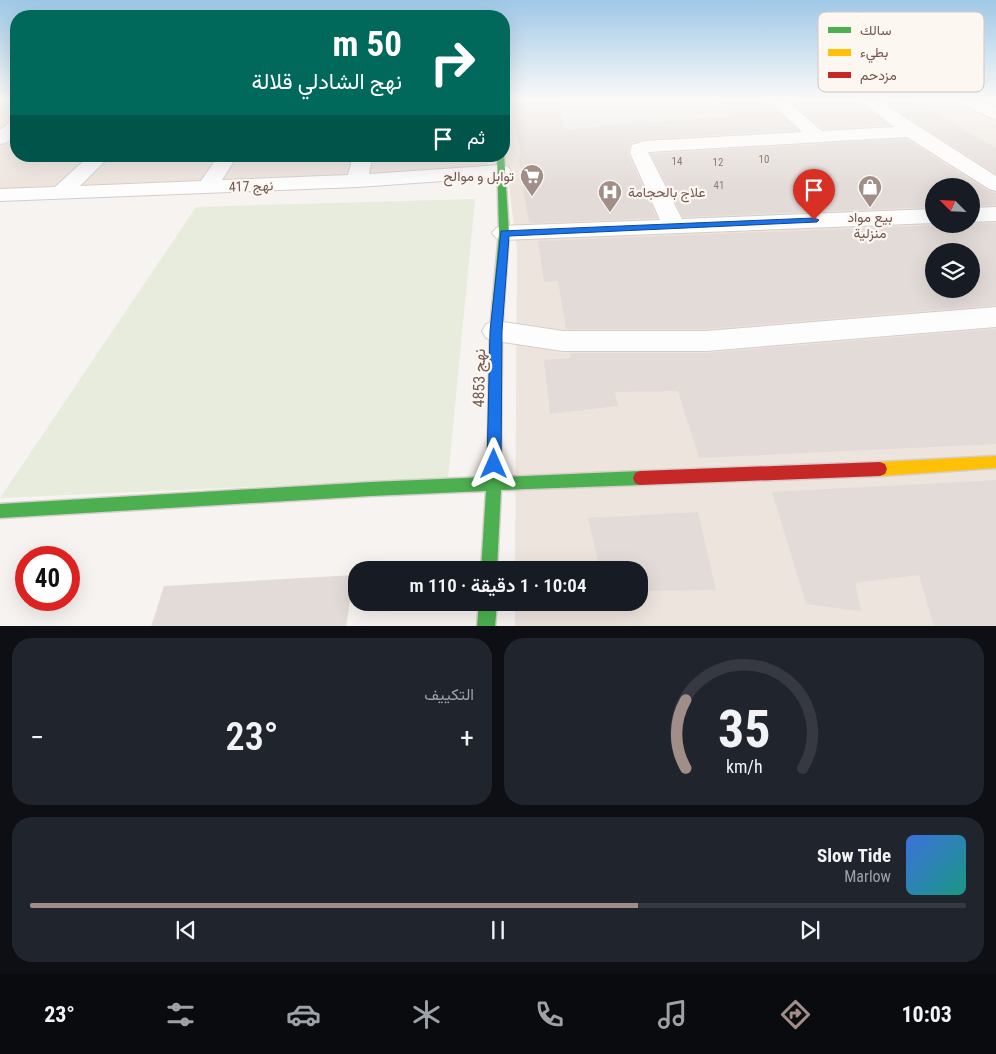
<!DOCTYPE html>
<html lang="ar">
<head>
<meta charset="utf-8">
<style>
	:root { --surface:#171b24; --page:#20242c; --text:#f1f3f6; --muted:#9ea1a6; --line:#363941; --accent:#a18e89 }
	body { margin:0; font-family:"Roboto Condensed",Vazirmatn,sans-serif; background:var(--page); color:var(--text); direction:rtl; height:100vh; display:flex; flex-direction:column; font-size:19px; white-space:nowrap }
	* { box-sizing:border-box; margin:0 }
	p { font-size:16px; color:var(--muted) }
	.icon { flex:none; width:28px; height:28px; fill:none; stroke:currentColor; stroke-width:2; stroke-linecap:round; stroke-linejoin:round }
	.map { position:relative; height:626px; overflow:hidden; direction:ltr }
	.sheet { display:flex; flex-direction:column; gap:12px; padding:12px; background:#0d0f14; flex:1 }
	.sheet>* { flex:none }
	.top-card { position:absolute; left:10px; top:10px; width:500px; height:152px; border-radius:20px; box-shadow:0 5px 20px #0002; direction:rtl; background:#00695c; color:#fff; overflow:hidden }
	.needle { width:32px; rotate:294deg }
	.fabs { position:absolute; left:925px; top:178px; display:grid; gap:10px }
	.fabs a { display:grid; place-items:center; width:55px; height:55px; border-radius:50%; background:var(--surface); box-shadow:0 5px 20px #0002; font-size:25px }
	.speed { position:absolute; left:15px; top:546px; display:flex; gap:10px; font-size:25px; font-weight:700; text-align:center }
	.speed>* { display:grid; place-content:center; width:65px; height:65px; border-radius:50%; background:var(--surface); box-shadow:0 5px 20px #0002; line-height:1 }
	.speed .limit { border:8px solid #d22; background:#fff; color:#111 }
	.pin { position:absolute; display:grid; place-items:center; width:42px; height:42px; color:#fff; margin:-51px -21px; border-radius:50% 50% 50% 0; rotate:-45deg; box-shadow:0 0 5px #0007 }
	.pin .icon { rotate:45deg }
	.me { position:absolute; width:55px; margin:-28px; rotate:0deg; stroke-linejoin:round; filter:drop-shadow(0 0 4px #0008) }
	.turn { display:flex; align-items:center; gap:18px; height:105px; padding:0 25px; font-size:22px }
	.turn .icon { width:65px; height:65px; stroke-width:2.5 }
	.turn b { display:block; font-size:35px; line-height:42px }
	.then { display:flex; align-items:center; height:48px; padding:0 25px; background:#0003; gap:10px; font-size:19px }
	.big { font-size:38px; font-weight:600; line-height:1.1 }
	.sheet .widget { flex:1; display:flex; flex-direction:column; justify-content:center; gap:8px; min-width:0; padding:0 18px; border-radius:20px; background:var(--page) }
	.sheet .dial { align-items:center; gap:0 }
	.dial svg { height:130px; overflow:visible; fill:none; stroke:var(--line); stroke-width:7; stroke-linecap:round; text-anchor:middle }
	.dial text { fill:var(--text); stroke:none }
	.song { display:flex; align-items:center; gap:15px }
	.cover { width:60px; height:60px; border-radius:8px; background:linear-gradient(135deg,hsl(220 70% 55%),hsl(170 70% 35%)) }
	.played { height:5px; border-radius:2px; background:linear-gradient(90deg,var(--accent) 65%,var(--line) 65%) }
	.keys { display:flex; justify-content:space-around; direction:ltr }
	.heat { display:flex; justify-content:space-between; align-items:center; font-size:28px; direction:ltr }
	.sheet .tiles { flex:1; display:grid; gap:12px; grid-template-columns:1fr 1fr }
	.widget:last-child { grid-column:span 2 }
	.trip { position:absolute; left:348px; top:561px; width:300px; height:50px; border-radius:20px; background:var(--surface); box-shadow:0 5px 20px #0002; font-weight:600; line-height:50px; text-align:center; direction:rtl }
	.tabs { display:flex; height:80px; justify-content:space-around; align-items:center; background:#090b0e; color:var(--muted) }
	.tabs .icon { width:35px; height:35px }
	.tabs .active { color:var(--accent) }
	.tabs b { font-size:22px; color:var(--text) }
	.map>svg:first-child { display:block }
</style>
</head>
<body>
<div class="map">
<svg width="996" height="627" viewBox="0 0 996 627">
	<rect width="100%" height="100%" fill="#f6f3f0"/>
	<g fill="#eee4de" fill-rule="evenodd">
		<polygon points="0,100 16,100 16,156 487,156 489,174 89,198 0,201"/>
		<path d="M 504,100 L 996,100 L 996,626 L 515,626 L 515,603 L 639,602 L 639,570 L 515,570 L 517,251 L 504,142 ZM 934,186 L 971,186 L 971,224 L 934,224 ZM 934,251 L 971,251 L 971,289 L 934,289 Z"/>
	</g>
	<polygon fill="#ebe4e2" points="608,100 690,100 701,115 691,117 695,119 566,129 563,117 514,118 515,110 563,110 565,102"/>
	<polygon fill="#e7ecdc" points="475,199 448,478 0,498 196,207"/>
	<g fill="#e3dbd7" fill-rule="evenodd">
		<polygon points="510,100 560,100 564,130 620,124 739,116 718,100 766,100 798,130 644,139 631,143 628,154 657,218 535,223 529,222 518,156 521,156"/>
		<polygon points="789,100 857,100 889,125 823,129"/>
		<polygon points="882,100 913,100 996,148 996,174"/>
		<polygon points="906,139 988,191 996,193 996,205 971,206 971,186 934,186 934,207 683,217 651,154"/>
		<path d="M 996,223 L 996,305 L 706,329 L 566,329 L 558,281 L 544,282 L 538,241 ZM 934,251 L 971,251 L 971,289 L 934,289 Z"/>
		<polygon points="996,329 996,444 699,458 678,391 615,392 618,406 550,414 544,360 570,358 570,353 706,353"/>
		<polygon points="996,480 996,627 934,627 919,575 855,583 861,611 806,604 772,492"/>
		<polygon points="698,512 716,590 639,591 639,570 600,570 588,518"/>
		<polygon points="354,575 346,627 151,627 164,586"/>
	</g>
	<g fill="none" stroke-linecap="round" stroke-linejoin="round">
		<g stroke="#d4cecb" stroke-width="2">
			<g id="street">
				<polygon points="768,100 786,100 822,131 894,127 859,100 878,100 996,176 996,191 989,189 907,137 648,152 682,219 934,209 934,223 504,240 496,238 492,233 496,228 504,226 660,220 630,153 632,145 644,141 802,132"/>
				<polygon points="958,100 979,100 996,108 996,120 960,103"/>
				<polygon points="16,121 16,135 6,143 0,144 0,130 10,122"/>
				<polygon points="89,156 110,156 80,186 201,181 218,156 237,156 222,180 348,175 353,156 372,156 369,174 501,165 508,167 511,171 508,175 501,177 357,187 0,201 0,189 55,187"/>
				<polygon points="996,207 996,221 971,222 971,208"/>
				<polygon points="996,307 996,327 706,351 563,351 496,341 486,338 482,331 486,324 496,321 563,331 706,331"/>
			</g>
		</g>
		<g stroke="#d6cecb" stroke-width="3">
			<g id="fast">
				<polygon points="504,154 509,233 502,331 501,477 640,471 645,473 647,478 645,483 640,485 501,490 497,570 481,570 486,491 371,496 0,518 0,504 371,482 487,477 490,331 499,233 497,156 504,156"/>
				<polygon points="479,602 497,602 495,627 477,627"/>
			</g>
		</g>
		<g stroke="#d6cecb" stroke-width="3">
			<polygon id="slow" points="996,456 996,468 880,476 875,474 873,469 875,464 880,462"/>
		</g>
		<g stroke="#d6cecb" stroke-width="3">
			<polygon id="jam" points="880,462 885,464 887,469 885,474 880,476 640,485 635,483 633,478 635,473 640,471"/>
		</g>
		<use href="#street" fill="#fefdfd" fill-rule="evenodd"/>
		<use href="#fast" fill="#4caf50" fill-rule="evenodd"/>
		<use href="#slow" fill="#ffc107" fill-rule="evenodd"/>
		<use href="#jam" fill="#c62828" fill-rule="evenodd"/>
	</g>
	<linearGradient id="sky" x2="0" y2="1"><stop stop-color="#9fc8e7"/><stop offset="0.53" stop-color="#fbfaf8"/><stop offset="1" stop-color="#fbfaf8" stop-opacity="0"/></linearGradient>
	<rect width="996" height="188" fill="url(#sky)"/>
	<polygon fill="#1a73e8" stroke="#114b97" points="814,218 819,220 817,222 509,236 502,331 501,464 499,468 494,470 489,468 487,464 490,331 501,231"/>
	<defs>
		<g id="supermarket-pin" transform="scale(1.25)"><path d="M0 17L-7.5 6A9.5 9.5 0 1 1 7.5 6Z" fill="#a18e89" stroke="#fdf7f2"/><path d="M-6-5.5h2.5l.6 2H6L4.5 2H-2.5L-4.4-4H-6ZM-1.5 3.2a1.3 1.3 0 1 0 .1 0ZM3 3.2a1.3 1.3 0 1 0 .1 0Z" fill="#fff"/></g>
		<g id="shop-pin" transform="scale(1.25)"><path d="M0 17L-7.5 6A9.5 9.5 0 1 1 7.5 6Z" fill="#a18e89" stroke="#fdf7f2"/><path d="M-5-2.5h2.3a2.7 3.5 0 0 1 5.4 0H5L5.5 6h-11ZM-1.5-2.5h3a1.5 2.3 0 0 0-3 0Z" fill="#fff"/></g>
		<g id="hospital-pin" transform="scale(1.25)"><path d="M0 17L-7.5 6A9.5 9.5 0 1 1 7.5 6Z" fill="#a18e89" stroke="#fdf7f2"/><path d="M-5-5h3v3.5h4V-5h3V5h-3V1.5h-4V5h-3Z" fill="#fff"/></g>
	</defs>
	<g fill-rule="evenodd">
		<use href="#supermarket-pin" x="532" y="176"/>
		<use href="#shop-pin" x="870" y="187"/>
		<use href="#hospital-pin" x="610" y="192"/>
	</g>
	<g text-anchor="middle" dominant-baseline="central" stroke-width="4.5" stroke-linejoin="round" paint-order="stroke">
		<g font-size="11" fill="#917b75">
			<text x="764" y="159">10</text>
			<text x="677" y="161">14</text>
			<text x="718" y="162">12</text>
			<text x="719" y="185">41</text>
		</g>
		<g font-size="14" fill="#735851" stroke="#fdf7f2" text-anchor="end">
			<text x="514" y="176">توابل و موالح</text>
			<text x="628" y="192" text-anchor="start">علاج بالحجامة</text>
			<text x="870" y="217" text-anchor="middle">بيع مواد<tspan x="870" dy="16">منزلية</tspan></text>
		</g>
		<g font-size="14" fill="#735851" stroke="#fdf7f2">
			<text transform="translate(251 186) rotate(-2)">نهج 417</text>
		</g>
		<g font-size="16" fill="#735851" stroke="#fdf7f2">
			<text transform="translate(479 378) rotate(-89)">نهج 4853</text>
		</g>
	</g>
	<rect x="818" y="12" width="166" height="80" rx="8" fill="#fdf7f2" stroke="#d4c7c2" stroke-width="1"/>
	<rect x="828" y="27" width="23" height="6" fill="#4caf50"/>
	<rect x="828" y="49" width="23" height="7" fill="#ffc107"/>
	<rect x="828" y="72" width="23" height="6" fill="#c62828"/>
	<g font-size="14" fill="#735851">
		<text x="860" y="35">سالك</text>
		<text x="860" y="57">بطيء</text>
		<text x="860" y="80">مزدحم</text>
	</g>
</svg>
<div class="fabs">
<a><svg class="needle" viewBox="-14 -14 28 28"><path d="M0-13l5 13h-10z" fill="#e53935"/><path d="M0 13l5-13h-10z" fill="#9ea1a6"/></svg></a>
<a><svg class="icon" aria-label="layers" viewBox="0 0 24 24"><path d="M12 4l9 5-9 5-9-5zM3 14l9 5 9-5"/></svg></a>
</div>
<div class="speed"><div class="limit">40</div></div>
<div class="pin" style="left:814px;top:220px;background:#d93025"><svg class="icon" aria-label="arrive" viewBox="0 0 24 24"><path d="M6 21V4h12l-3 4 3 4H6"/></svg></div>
<svg class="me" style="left:494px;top:464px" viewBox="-20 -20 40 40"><path d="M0-17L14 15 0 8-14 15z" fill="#1a73e8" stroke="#fff" stroke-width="4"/></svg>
<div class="trip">10:04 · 1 دقيقة · 110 m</div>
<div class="top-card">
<div class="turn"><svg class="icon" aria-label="right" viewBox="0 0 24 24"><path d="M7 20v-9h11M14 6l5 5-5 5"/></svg><div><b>50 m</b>نهج الشادلي قلالة</div></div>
<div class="then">ثم<svg class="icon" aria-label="arrive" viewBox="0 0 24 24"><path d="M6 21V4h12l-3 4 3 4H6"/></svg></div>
</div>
</div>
<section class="sheet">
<div class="tiles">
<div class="widget dial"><svg viewBox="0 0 100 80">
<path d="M14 69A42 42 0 1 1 86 69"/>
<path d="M14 69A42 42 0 0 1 14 27" stroke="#a18e89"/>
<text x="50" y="56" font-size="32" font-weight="700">35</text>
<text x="50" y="72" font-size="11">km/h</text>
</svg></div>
<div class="widget"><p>التكييف</p>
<div class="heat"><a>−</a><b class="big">23°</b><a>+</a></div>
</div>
<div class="widget">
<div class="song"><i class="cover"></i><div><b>Slow Tide</b><p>Marlow</p></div></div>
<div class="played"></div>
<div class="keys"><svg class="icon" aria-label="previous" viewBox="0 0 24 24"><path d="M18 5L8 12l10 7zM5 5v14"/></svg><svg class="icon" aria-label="pause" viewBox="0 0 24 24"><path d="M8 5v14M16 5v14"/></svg><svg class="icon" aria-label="next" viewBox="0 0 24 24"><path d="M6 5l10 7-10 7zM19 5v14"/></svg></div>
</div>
</div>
</section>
<nav class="tabs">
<b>10:03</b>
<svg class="icon active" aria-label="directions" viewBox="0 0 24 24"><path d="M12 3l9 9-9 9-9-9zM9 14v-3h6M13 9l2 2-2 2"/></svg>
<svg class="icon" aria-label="music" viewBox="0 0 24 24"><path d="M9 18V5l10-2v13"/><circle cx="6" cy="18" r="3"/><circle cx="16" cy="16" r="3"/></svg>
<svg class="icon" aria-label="phone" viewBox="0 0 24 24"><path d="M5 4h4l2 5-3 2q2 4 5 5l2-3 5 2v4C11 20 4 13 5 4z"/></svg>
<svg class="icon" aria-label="climate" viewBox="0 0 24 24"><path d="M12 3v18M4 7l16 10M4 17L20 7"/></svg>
<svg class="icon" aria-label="car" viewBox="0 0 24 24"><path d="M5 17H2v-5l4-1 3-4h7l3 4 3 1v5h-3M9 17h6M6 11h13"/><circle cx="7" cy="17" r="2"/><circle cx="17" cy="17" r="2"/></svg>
<svg class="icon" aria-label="filters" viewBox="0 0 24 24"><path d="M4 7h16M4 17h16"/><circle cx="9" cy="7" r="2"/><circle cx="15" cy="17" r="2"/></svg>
<b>23°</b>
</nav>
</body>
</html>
